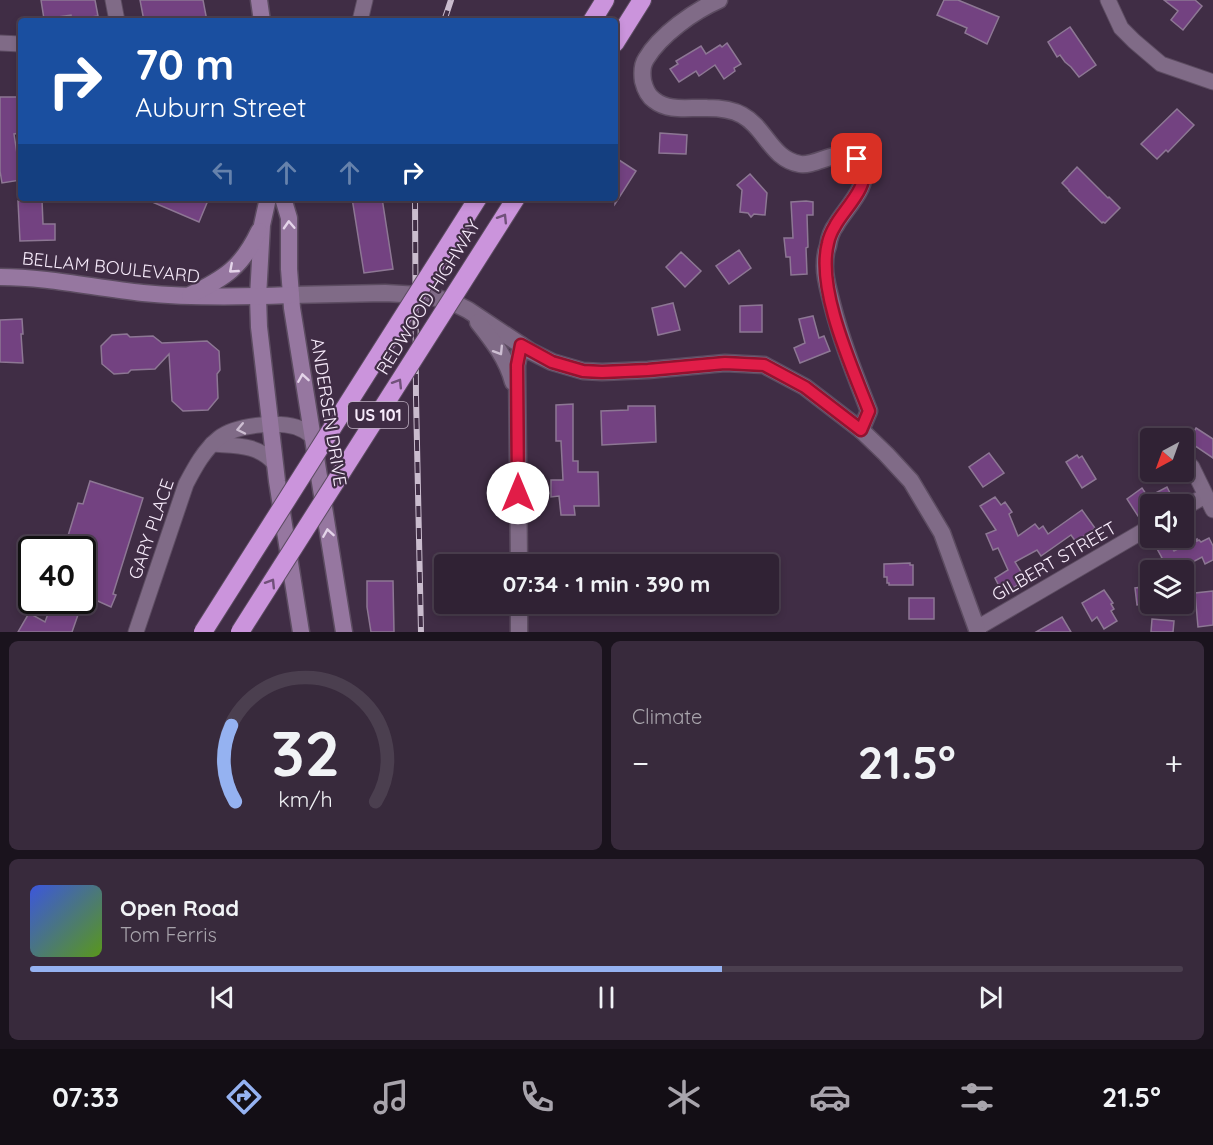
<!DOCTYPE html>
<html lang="en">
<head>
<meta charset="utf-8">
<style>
	:root { --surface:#302234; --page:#382a3c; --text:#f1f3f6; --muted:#a8a4ac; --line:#4b3f4f; --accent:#95b2f1 }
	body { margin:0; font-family:Quicksand,sans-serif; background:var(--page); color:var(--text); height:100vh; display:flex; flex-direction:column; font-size:22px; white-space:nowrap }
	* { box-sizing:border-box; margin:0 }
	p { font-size:20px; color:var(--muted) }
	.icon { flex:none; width:33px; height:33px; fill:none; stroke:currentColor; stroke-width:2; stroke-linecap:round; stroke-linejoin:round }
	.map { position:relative; height:632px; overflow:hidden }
	.sheet { display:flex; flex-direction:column; gap:9px; padding:9px; background:#1a131d; flex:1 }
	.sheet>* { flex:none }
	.hud { position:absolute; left:18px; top:18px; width:600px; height:183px; border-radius:6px; box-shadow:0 3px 9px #0003,0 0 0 2px var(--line); background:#1a4fa0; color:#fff; overflow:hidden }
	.needle { width:39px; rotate:221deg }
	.tools { position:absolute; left:1140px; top:428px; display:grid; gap:12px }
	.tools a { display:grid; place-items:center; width:54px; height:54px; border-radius:6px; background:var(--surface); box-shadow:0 3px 9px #0003,0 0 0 2px var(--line); font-size:30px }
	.speed { position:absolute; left:18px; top:536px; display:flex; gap:12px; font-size:30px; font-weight:700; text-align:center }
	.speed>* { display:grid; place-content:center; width:78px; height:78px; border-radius:50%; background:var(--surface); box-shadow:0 3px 9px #0003,0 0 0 2px var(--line); line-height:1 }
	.speed .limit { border:3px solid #111; border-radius:9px; background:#fff; color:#111 }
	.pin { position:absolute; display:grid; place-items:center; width:51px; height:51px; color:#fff; margin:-26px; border-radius:12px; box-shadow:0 3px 9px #0006 }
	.me { position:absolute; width:66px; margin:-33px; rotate:0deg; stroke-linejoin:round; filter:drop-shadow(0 0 4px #0008) }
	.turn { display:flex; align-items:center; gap:21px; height:126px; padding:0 18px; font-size:27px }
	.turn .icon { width:78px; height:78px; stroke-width:2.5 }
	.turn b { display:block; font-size:42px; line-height:51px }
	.lanes { display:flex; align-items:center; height:57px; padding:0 18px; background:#0003; justify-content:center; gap:30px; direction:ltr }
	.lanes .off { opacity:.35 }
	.big { font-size:45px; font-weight:800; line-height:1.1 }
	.sheet .tile { flex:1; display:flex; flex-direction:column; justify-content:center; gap:9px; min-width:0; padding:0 21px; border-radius:9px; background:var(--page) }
	.sheet .dial { align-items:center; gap:0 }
	.dial svg { height:156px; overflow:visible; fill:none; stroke:var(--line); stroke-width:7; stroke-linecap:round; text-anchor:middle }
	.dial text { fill:var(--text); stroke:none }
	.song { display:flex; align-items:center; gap:18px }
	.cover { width:72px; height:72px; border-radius:9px; background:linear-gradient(135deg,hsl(230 70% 55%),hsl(90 70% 35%)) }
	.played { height:6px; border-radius:3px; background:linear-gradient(90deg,var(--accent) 60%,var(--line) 60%) }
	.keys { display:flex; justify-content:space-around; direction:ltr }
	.heat { display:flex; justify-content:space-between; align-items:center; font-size:33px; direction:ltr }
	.sheet .tiles { flex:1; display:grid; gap:9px; grid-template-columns:1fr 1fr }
	.tile:last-child { grid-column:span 2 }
	.trip { position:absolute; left:434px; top:554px; width:345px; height:60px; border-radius:6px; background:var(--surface); box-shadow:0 3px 9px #0003,0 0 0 2px var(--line); font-weight:800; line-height:60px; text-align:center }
	.tab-bar { display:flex; height:96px; justify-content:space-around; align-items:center; background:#130e15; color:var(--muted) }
	.tab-bar .icon { width:42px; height:42px }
	.tab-bar .current { color:var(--accent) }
	.tab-bar b { font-size:27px; color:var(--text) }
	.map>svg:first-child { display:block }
</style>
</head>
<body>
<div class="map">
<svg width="1213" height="632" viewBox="0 0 1213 632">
	<rect width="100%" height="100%" fill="#402d45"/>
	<g fill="#734281" stroke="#8d7794" stroke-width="1.5">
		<polygon points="41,0 95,0 98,16 72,20 71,15 44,19"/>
		<polygon points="140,0 203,0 207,21 144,21"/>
		<polygon points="944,0 958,0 999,17 987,44 965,33 967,28 937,15"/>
		<polygon points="1164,0 1195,0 1202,6 1183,30 1171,20 1178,11"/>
		<polygon points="1070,27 1096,65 1079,77 1071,67 1065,62 1060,55 1057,57 1048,42"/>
		<polygon points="727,43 741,64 734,68 735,71 724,79 715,65 699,76 696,71 679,82 670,69 678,64 676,61 701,46 706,54 720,45 722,47"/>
		<polygon points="0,97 21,97 21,133 14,134 21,180 2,183 0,171"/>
		<polygon points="1177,109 1194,125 1168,152 1166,150 1157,159 1141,144"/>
		<polygon points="660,133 687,135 686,154 659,153"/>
		<polygon points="619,160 636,171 615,204 615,166"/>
		<polygon points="1077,167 1108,198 1109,197 1120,208 1105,223 1103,222 1102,223 1069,191 1069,190 1062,183"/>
		<polygon points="750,174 767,193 765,215 754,214 751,217 748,213 740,212 742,190 737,185"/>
		<polygon points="143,198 209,198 199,222"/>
		<polygon points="352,198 382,198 393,269 364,273"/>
		<polygon points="42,200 43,224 55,224 55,240 20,241 18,201"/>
		<polygon points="806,201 813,202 813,215 807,215 808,247 806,248 807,274 791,275 790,257 786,257 784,238 793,238 791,202"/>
		<polygon points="739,250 751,268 729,284 716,266"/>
		<polygon points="681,252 701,271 685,287 666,267"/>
		<polygon points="673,303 680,330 658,335 652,308"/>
		<polygon points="762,305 762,332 740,332 740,306"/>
		<polygon points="813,316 819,338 824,336 830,351 800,363 794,348 805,343 799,319"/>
		<polygon points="22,319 23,334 21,334 23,363 0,362 0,320"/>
		<polygon points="127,334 130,337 153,336 162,343 207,341 219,351 220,370 217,374 218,398 208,410 183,411 172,401 169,354 155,369 131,370 128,373 114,374 102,364 101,346 112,335"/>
		<polygon points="573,404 573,461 578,461 578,472 598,472 599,506 574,506 575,515 561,515 559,496 551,497 551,480 563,480 561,441 556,441 556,405"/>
		<polygon points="628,406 655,406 656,442 602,445 601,411 628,410"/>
		<polygon points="1196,428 1213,439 1213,458 1188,441"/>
		<polygon points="989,453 1004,473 983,487 969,467"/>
		<polygon points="1077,455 1079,458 1082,456 1096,479 1082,488 1066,462"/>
		<polygon points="90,481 143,498 113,594 116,595 111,607 82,594 82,549 64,549 78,503 83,504"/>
		<polygon points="1167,487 1170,493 1155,504 1150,504 1150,507 1138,516 1127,499 1142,488 1148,497"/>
		<polygon points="995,497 1001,505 1005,502 1012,512 1009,514 1018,536 1035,524 1039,529 1043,526 1048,534 1082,510 1095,528 1076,542 1071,535 1041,556 1037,550 1015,562 1026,580 1003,594 995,578 1008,570 998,548 993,550 986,534 996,530 980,506"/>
		<polygon points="1167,538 1174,551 1197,539 1197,541 1199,540 1201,542 1209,538 1213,546 1213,560 1205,564 1202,557 1183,567 1185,570 1139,570 1162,558 1155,545"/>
		<polygon points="910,563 910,565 913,565 913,585 889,585 889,583 887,583 887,577 884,577 884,564"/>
		<polygon points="367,581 393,581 394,632 371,632 367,607"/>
		<polygon points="1150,586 1150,603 1137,605 1135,588"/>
		<polygon points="1104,590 1113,603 1111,604 1114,609 1111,611 1117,621 1104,629 1097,617 1092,621 1082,603"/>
		<polygon points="1213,591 1213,625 1198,627 1195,593"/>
		<rect x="909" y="598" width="25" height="21"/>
		<polygon points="53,600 80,609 72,632 18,632 29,613 45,622"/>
		<polygon points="1062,617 1071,632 1036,632"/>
		<polygon points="1152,619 1174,621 1173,632 1151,632"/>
	</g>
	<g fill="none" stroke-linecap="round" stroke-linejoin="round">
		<g stroke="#5c4c61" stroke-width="17">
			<g id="minor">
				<polyline points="113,0 117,21"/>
				<polyline points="1108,0 1121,28 1134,41 1161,64 1213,82"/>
				<polyline points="360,21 365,0"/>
				<polyline points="0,43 21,44"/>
				<path d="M 212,444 C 235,446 258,444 274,463"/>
				<polyline points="1184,459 1192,467 1213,510"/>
				<polyline points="1184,508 1205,496"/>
				<polyline points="977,628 1150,527"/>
				<path d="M 136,632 L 186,484 C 195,467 204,450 219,438 C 235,425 277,421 296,427 C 302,429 307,432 312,436"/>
			</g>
		</g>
		<g stroke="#5c4c61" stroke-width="19">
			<g id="tertiary">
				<path d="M 719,0 C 694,11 660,35 646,59 C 642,65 642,74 643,81 C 645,89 648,96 654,100 C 669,112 689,107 707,108 C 718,108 733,110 742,115 C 766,128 771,159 800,164 C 818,167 848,140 862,165 C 872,184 844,210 836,225 C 832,230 829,239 828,246 C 826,251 825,258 825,264 C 824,277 829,291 832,304 C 841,340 855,375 869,411 L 861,430"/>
				<polyline points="291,295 385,293 420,295 437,298 456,304 468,310 530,351 552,362 583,371 602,372 648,370 725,363 764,365 805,387 861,430 886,454 911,481 942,533 978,632"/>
				<path d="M 478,322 C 493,341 507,359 513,382"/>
				<polyline points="519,564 517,365 521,345"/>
				<polyline points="519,603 519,632"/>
			</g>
		</g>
		<g stroke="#5c4c61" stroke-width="19">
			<g id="secondary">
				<polyline points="259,0 262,21"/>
				<polyline points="268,198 262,225 258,297 259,327 277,481 301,632"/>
				<polyline points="283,198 289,218 289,269 292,308 344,632"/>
				<path d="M 0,277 C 48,277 95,288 143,293 C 192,298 242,297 291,295"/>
				<path d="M 190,295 C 225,278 242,267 259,231"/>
			</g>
		</g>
		<g stroke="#5c4c61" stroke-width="20">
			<g id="motorway">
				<polyline points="592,21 605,0"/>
				<polyline points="615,43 642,0"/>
			</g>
		</g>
		<use href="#minor" stroke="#806b87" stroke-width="15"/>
		<use href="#tertiary" stroke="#806b87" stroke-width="16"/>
		<use href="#secondary" stroke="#9677a0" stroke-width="16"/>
		<use href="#motorway" stroke="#cb94dc" stroke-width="18"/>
		<g stroke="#cabcce" stroke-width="6">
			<g id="rail">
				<polyline points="444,21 451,0"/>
				<polyline points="415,198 416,397 421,632"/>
			</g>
		</g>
		<use href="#rail" stroke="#402d45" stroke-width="4" stroke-dasharray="11" stroke-linecap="butt"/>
		<g stroke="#5c4c61" stroke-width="20" stroke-linecap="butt">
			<g id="motorway-bridge">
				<polyline points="203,632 478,198"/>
				<polyline points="240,632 516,198"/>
			</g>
		</g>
		<use href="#motorway-bridge" stroke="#cb94dc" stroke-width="18"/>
	</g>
	<defs><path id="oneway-chevron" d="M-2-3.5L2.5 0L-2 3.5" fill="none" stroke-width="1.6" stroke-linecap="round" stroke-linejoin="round" transform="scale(1.5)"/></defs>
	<g stroke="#71517a">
		<use href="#oneway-chevron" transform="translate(503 218) rotate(-58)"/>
		<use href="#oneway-chevron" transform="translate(398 383) rotate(-58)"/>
		<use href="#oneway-chevron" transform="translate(271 583) rotate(-58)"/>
	</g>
	<g stroke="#e4d4e9">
		<use href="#oneway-chevron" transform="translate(289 225) rotate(-93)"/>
		<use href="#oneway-chevron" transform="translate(233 269) rotate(139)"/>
		<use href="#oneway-chevron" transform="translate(303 378) rotate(-99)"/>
		<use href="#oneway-chevron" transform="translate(328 533) rotate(-99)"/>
	</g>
	<g stroke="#cdbed2">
		<use href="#oneway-chevron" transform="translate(499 351) rotate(58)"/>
		<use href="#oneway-chevron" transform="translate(241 429) rotate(168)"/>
	</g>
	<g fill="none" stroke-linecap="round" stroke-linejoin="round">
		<g stroke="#92132f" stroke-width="15">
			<path id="route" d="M 518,493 L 517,365 L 521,345 L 552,362 L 583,371 L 602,372 L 648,370 L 725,363 L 764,365 L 805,387 L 861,430 L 869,411 C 852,367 816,289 828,243 C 829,238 832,231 835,226 C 843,210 871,186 862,166 C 861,163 859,161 857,159"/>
		</g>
		<use href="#route" stroke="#e11d48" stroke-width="10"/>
	</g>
	<g text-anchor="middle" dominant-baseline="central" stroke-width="4.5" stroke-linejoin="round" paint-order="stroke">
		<rect fill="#402d45" stroke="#c0b2c4" stroke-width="1.5" x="348" y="402" width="60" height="26" rx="4.5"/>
		<g font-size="16" font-weight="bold" fill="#f7ebfb">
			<text x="378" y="415">US 101</text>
		</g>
		<g font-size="18" fill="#f7ebfb" stroke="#402d45">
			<text transform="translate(111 267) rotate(6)">BELLAM BOULEVARD</text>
			<text transform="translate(428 297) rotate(-58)">REDWOOD HIGHWAY</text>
			<text transform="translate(329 412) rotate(81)">ANDERSEN DRIVE</text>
			<text transform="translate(151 529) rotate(-71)">GARY PLACE</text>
			<text transform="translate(1054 561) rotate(-30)">GILBERT STREET</text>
		</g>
	</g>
</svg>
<div class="tools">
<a><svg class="needle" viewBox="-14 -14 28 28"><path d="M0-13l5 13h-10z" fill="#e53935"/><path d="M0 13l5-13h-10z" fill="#a8a4ac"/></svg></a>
<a><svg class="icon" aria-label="sound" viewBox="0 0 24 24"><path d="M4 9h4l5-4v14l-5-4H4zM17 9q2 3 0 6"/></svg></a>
<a><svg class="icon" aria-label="layers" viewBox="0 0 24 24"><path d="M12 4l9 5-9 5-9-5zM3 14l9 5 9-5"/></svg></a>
</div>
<div class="speed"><div class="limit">40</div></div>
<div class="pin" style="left:857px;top:159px;background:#d93025"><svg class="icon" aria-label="arrive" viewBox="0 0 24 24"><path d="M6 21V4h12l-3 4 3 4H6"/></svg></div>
<svg class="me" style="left:518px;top:493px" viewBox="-20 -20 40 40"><circle r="19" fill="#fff"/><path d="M0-13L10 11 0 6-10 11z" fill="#e11d48"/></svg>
<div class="trip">07:34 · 1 min · 390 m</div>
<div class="hud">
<div class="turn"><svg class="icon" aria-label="right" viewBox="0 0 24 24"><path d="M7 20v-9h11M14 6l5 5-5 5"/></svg><div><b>70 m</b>Auburn Street</div></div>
<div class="lanes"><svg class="icon off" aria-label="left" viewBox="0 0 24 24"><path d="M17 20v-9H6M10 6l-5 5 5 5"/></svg><svg class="icon off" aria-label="ahead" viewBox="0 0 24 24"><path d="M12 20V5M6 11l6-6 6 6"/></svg><svg class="icon off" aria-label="ahead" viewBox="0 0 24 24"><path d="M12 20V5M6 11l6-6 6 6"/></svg><svg class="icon" aria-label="right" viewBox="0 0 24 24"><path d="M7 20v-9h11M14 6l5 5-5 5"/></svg></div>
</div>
</div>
<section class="sheet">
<div class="tiles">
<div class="tile dial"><svg viewBox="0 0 100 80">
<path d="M14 69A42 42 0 1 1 86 69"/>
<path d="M14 69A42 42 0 0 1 12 30" stroke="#95b2f1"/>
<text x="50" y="56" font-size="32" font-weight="700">32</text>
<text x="50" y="72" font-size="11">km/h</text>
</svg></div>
<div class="tile"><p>Climate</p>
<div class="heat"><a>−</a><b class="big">21.5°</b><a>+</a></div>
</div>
<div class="tile">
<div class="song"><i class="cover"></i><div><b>Open Road</b><p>Tom Ferris</p></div></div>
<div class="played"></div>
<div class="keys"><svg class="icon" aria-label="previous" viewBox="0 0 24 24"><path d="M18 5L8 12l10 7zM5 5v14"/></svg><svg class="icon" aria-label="pause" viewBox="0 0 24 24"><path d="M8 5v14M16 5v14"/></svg><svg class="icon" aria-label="next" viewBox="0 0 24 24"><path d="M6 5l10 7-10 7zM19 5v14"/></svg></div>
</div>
</div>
</section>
<nav class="tab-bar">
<b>07:33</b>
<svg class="icon current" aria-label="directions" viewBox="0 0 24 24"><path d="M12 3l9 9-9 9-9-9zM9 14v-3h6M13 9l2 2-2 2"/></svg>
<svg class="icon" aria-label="music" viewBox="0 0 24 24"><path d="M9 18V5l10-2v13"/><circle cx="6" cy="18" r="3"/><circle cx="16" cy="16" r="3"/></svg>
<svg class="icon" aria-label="phone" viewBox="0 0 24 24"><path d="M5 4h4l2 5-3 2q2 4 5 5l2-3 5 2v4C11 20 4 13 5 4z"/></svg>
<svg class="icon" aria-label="climate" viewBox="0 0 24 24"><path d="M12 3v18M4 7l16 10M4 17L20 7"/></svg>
<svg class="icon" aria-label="car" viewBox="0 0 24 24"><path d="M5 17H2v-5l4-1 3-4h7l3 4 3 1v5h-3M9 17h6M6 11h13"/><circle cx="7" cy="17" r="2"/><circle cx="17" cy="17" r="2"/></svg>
<svg class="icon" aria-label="filters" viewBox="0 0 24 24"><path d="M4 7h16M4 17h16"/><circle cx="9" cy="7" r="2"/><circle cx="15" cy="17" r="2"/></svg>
<b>21.5°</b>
</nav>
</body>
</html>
